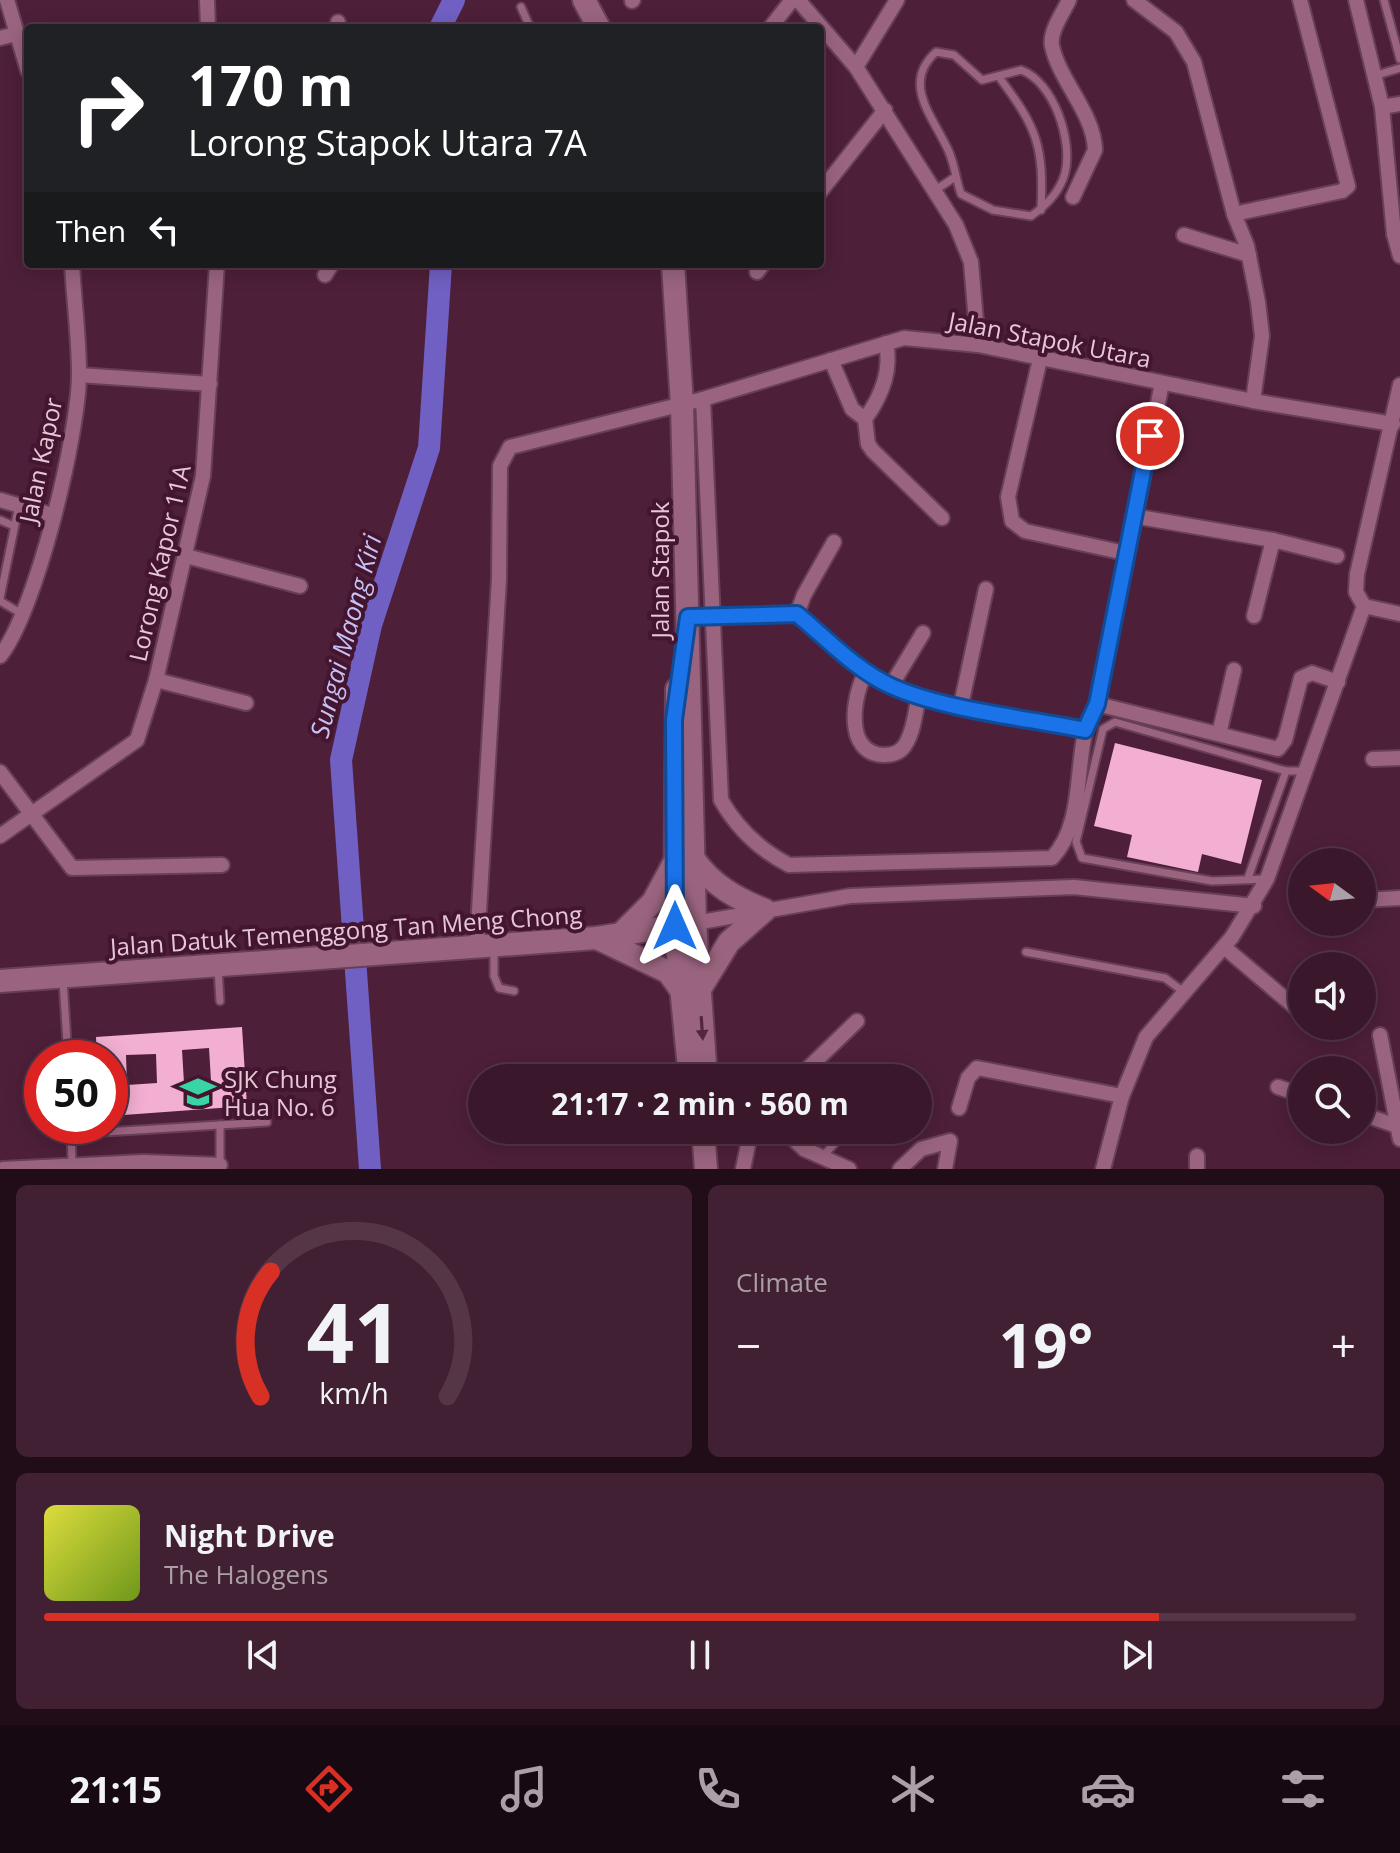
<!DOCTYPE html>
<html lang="en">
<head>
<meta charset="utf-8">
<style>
	:root { --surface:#3a172b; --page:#412033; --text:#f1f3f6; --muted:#ab9fa9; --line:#543647; --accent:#d93025 }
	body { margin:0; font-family:"Open Sans",sans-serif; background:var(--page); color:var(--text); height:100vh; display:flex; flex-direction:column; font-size:30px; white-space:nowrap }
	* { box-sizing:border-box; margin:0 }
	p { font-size:26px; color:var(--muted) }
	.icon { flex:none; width:44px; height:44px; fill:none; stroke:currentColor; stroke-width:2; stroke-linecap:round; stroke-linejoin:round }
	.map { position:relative; height:1169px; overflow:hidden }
	.sheet { display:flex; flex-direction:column; gap:16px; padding:16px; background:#200d18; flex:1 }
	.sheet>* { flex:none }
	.guide { position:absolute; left:24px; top:24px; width:800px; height:244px; border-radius:8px; box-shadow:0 4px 20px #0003,0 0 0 2px var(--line); background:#202124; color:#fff; overflow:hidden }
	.needle { width:52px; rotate:285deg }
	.fabs { position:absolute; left:1288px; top:848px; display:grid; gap:16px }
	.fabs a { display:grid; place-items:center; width:88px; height:88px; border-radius:50%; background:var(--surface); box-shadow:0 4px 20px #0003,0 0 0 2px var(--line); font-size:40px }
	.speed { position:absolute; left:24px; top:1040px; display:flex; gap:16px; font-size:40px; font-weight:700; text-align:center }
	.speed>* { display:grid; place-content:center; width:104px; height:104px; border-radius:50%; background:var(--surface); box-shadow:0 4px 20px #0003,0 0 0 2px var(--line); line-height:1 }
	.speed .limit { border:12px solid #d22; background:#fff; color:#111 }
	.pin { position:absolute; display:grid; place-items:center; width:68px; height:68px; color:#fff; margin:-34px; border:4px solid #fff; border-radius:50%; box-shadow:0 2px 8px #0007 }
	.me { position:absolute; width:88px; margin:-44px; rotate:0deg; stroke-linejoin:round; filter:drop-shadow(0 0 6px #0008) }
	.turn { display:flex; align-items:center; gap:28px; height:168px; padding:0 32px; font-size:36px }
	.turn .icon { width:104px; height:104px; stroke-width:2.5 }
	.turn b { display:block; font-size:56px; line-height:68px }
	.then { display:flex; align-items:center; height:76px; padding:0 32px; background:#0003; gap:16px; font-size:30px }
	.big { font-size:60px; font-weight:700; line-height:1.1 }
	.sheet .widget { flex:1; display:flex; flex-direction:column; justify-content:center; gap:12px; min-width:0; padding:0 28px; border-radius:12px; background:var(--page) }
	.sheet .dial { align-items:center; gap:0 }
	.dial svg { height:208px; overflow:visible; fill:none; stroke:var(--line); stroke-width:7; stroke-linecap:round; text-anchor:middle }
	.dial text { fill:var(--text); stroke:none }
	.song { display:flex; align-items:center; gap:24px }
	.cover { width:96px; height:96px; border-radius:12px; background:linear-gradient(135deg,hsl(60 70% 55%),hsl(80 70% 35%)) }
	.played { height:8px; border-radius:4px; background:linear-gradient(90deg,var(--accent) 85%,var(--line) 85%) }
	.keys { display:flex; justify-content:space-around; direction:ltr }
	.heat { display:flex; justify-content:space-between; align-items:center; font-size:44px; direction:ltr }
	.sheet .tiles { flex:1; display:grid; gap:16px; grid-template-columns:1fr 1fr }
	.widget:last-child { grid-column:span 2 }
	.trip { position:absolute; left:468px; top:1064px; width:464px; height:80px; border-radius:40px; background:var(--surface); box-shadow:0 4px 20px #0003,0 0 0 2px var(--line); font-weight:700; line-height:80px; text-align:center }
	.tabs { display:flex; height:128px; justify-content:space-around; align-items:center; background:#170911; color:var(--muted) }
	.tabs .icon { width:56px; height:56px }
	.tabs .active { color:var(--accent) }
	.tabs b { font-size:36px; color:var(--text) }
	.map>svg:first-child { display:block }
</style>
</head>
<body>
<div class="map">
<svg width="1400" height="1169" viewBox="0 0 1400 1169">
	<rect width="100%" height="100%" fill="#4e1f39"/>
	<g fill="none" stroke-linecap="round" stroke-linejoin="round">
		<g stroke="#7060c3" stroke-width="22">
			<polyline points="440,28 454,0"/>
			<polyline points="370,1169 341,760 371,625 429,448 441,264"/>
		</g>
	</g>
	<g fill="#f3afd1" fill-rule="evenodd">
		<polygon points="1115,743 1262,780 1241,864 1202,854 1198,872 1127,857 1132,835 1094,826"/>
		<path d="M 242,1027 L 247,1106 L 110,1116 L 110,1058 L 97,1058 L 96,1037 ZM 209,1048 L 211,1081 L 184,1083 L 182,1050 ZM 156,1054 L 157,1083 L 127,1085 L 126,1055 Z"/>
	</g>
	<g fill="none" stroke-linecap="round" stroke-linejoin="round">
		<g stroke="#683f57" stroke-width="11">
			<g id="lane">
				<polyline points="1384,0 1400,59"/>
				<polyline points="521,7 529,25 534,28"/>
				<path d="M 936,52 L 954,55 L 982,80 L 1021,70 C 1054,82 1073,141 1065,173 C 1060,192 1047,205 1031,216 L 993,210 L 961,194 C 956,180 955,166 949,152 C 935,119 900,84 936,52 Z"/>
				<polyline points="1377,75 1400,68"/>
				<path d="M 999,77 C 1037,128 1044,145 1041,210"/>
				<polyline points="934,191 955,177"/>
				<polyline points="0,520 14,526"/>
				<polyline points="0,598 19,505"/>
				<polyline points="0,601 22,614"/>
				<polyline points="1248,878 1286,771"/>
				<polyline points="1267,879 1212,881 1082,858 1076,842 1103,729 1115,722 1286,771 1306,771"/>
				<polyline points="494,949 494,976 499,988 514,991"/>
				<polyline points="1026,952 1165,978 1185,993"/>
				<polyline points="218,968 220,1001"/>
				<polyline points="63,980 68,1058"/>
				<polyline points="897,1078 904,1071"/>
				<polyline points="71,1126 72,1164"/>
				<polyline points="72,1134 267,1122"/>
				<polyline points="822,1157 847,1130"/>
				<polyline points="220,1165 220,1125"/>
			</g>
		</g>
		<g stroke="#683f57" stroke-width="18">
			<g id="street">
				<polyline points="7,0 28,71"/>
				<polyline points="207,0 208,28"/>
				<polyline points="798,0 856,67 956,225 971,262 978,345"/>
				<path d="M 1069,0 C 1063,13 1049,32 1052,46 C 1060,82 1094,113 1095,150 L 1073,197"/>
				<polyline points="1134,0 1176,32 1194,62 1234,214 1247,246 1258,302 1262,336 1253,401"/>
				<polyline points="1356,0 1382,107 1394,234"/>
				<polyline points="632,1 633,0"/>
				<polyline points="338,28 338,22"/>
				<polyline points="770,28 792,0"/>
				<polyline points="0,38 16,34"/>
				<polyline points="856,67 897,0"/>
				<polyline points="1382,107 1400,104"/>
				<polyline points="820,192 885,110"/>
				<polyline points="1234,214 1342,191 1348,186 1300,0"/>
				<polyline points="1400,232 1394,234 1400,256"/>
				<polyline points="1184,235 1249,255"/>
				<polyline points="757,272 763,264"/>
				<polyline points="325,275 332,264"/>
				<polyline points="1040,359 1008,497 1012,521 1025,531 1125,553"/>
				<polyline points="831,360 852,409 865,419 868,444 873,451 942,518"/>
				<polyline points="79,375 210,384"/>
				<path d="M 703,399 L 721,800 C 737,828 760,850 789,865 L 1052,858 C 1082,827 1076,773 1085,733 C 1087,723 1093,714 1097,704 L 1162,383"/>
				<path d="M 865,419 C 881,397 892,371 886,343"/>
				<polyline points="0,500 52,515"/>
				<polyline points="1133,516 1273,540 1337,556"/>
				<polyline points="186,556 300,586"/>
				<polyline points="1364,606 1400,614"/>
				<polyline points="797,614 804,595 834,542"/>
				<polyline points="1254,616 1273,540"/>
				<path d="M 688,617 L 797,614 C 827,639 856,670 891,686 C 944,710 1027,718 1085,730"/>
				<path d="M 0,656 C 36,612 79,433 79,374 C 79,338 74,301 72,264"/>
				<path d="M 866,672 C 853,694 843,754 884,755 C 893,755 900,753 905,745 C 914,732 915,712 919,696"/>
				<polyline points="156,680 246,703"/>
				<polyline points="891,686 923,633"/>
				<polyline points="1097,704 1278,749 1285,740 1301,678 1312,673 1338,682"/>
				<polyline points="961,705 986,589"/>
				<polyline points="1219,734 1234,670"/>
				<polyline points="1373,759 1400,758"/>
				<polyline points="0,772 72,868 222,865"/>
				<polyline points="0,836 137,740 156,680 203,476 217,264"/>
				<polyline points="1365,900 1400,898"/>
				<polyline points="695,923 850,896 1074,887 1254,906"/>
				<polyline points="477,944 499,579 500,466 510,447 703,399 904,338 978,345 1253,401 1393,424"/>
				<polyline points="1224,947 1296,1008"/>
				<polyline points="1380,1035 1400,1139"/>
				<polyline points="798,1078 857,1021"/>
				<polyline points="1278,1087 1302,1095"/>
				<polyline points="959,1108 968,1078 977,1068 1122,1096"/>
				<polyline points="1362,1114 1397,1126"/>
				<polyline points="784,1130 804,1149 849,1169"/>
				<polyline points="3,1169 144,1162 220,1165"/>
				<polyline points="743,1169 751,1130"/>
				<polyline points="900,1169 921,1149 950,1141 945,1169"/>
				<polyline points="1103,1169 1122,1096 1146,1037 1232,937 1267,879 1364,606 1356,592 1357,574 1400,385"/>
				<polyline points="1197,1169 1197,1156"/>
			</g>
		</g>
		<g stroke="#683f57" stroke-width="26">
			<g id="secondary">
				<polyline points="584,0 599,28"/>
				<polyline points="673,264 682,405 695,923 706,1078"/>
				<polyline points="677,689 675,926 690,1078"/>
				<path d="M 693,858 C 712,885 735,898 765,910 L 729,942 L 700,989"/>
				<polyline points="620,935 653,902 674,863"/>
				<polyline points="597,938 668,972 681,990"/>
				<polyline points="0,981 596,938 695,923"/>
				<polyline points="703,1130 706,1169"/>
			</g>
		</g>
		<use href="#lane" stroke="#9a647f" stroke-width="7"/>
		<use href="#street" stroke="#9a647f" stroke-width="14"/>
		<use href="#secondary" stroke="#9a647f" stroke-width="22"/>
	</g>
	<defs><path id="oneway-solid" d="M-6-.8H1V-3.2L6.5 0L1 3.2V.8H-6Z" transform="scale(2)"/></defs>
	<use fill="#54253f" href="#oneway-solid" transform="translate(702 1028) rotate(86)"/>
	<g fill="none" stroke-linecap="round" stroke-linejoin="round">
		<g stroke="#114b97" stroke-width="20">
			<path id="route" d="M 675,926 L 674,720 L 688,617 L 797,614 C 827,639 856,670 891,686 C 944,710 1027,718 1085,730 L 1097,704 L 1150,436"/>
		</g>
		<use href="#route" stroke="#1a73e8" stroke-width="14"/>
	</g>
	<defs>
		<g id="school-bare" transform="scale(2.76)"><path d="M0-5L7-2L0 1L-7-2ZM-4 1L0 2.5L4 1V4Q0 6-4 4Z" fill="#39d4a5" stroke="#43152f" stroke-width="2.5" paint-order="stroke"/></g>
	</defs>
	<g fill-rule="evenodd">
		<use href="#school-bare" x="198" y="1092"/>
	</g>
	<g text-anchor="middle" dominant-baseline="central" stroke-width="8" stroke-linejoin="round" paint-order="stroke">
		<g font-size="24" fill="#e6c7d6" stroke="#43152f">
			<text transform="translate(1050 339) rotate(11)">Jalan Stapok Utara</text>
			<text transform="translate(40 460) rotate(-78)">Jalan Kapor</text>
			<text transform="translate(159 563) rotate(-77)">Lorong Kapor 11A</text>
			<text transform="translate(659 570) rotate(-90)">Jalan Stapok</text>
			<text transform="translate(346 930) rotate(-4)">Jalan Datuk Temenggong Tan Meng Chong</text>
		</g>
		<g font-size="24" fill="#e6c7d6" stroke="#43152f" text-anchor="start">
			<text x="224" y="1078">SJK Chung<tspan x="224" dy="28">Hua No. 6</tspan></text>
		</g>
		<g font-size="26" font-style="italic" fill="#c6c2f6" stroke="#43152f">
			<text transform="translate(345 636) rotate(-75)">Sungai Maong Kiri</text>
		</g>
	</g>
</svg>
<div class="fabs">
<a><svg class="needle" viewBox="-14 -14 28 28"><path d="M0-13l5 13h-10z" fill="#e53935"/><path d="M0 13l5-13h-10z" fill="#ab9fa9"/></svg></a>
<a><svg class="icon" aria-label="sound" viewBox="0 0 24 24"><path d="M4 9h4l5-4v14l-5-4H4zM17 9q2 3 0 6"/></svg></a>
<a><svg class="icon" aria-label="search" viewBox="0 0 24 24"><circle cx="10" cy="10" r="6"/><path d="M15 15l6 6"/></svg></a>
</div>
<div class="speed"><div class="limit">50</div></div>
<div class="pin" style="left:1150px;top:436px;background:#d93025"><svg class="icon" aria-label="arrive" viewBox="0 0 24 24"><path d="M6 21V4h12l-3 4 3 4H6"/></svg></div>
<svg class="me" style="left:675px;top:926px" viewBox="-20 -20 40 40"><path d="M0-17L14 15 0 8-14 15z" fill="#1a73e8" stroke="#fff" stroke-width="4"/></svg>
<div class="trip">21:17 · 2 min · 560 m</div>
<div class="guide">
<div class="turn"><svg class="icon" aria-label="right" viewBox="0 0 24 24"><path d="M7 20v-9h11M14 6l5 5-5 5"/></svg><div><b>170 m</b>Lorong Stapok Utara 7A</div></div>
<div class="then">Then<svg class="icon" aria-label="left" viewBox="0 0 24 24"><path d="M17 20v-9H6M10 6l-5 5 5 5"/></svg></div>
</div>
</div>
<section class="sheet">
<div class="tiles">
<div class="widget dial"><svg viewBox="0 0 100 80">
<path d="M14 69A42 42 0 1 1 86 69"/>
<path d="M14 69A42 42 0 0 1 18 21" stroke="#d93025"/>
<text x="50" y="56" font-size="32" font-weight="700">41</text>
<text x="50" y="72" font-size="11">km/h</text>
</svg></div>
<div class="widget"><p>Climate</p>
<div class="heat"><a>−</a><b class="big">19°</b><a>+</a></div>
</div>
<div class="widget">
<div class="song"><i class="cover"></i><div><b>Night Drive</b><p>The Halogens</p></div></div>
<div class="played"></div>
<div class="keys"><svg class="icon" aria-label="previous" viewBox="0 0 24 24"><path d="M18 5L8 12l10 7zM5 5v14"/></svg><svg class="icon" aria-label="pause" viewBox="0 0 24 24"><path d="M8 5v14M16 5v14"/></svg><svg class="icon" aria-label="next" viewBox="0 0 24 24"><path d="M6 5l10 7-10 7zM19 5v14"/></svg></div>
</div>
</div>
</section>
<nav class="tabs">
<b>21:15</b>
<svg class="icon active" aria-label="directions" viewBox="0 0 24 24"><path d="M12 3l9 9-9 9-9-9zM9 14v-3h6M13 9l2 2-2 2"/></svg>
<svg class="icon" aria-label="music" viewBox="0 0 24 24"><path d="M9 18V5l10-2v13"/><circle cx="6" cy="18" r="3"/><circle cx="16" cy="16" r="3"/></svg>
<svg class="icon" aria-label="phone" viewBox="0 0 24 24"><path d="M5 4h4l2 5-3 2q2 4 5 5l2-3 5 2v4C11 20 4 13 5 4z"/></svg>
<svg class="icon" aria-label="climate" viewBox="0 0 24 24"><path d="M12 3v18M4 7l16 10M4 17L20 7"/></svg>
<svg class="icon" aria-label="car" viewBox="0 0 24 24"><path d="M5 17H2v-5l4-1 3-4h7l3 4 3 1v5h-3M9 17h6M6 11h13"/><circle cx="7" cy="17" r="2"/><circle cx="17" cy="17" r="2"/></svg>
<svg class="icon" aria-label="filters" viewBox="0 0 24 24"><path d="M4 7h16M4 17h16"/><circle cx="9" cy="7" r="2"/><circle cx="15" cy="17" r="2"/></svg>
</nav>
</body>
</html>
